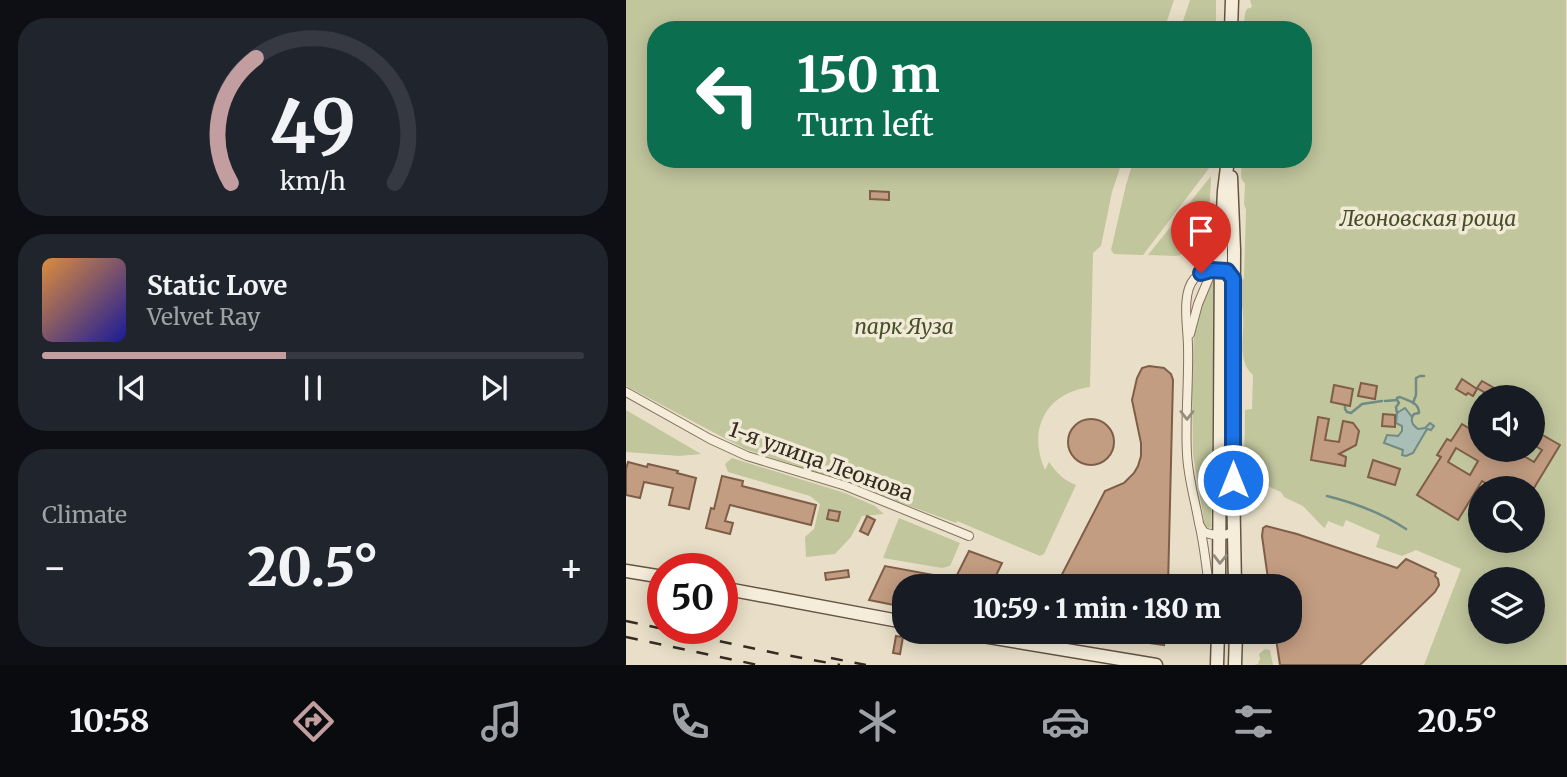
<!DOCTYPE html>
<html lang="en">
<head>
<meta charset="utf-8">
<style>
	:root { --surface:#171b24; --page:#20242c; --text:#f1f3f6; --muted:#9ea1a6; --line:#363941; --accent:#c39ea0 }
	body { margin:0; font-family:Merriweather,serif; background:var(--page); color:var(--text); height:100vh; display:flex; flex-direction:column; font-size:26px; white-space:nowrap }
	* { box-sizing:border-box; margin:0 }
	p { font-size:23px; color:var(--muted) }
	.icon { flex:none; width:38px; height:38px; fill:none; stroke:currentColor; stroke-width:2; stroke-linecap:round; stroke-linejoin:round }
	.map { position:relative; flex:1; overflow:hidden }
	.details { display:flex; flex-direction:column; gap:18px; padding:18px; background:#0d0f14; width:626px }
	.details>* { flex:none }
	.guide { position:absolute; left:21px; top:21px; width:665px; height:147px; border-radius:28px; box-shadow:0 4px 18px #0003; background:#0b6e4f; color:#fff; overflow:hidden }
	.tools { position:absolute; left:842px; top:385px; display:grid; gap:14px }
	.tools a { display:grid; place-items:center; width:77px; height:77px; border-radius:50%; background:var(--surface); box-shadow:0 4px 18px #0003; font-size:35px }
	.speed { position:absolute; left:21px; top:553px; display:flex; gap:14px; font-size:35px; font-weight:700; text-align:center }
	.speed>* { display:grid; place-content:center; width:91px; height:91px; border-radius:50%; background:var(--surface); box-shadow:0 4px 18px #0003; line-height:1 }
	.speed .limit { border:10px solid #d22; background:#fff; color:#111 }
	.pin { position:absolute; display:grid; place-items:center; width:60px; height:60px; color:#fff; margin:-72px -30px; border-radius:50% 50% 50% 0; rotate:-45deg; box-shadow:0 0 7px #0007 }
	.pin .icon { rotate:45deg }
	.me { position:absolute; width:77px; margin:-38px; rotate:0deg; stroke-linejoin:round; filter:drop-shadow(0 0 5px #0008) }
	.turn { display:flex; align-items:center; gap:24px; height:147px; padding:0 35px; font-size:32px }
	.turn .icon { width:91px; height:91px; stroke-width:2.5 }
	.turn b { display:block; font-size:49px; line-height:60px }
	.big { font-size:52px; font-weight:800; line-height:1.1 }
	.details .widget { flex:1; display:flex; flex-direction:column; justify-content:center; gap:10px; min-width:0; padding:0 24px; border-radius:28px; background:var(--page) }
	.details .dial { align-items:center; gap:0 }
	.dial svg { height:182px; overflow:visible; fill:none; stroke:var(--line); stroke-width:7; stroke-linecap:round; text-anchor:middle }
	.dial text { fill:var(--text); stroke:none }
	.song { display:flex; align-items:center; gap:21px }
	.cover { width:84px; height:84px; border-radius:10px; background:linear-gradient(135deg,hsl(30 70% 55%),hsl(240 70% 35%)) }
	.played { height:7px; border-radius:4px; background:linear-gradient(90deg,var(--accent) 45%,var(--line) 45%) }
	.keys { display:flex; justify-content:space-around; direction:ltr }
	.heat { display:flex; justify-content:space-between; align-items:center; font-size:38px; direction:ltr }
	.trip { position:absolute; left:266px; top:574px; width:410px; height:70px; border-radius:28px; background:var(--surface); box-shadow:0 4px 18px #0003; font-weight:800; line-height:70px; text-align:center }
	.tab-bar { display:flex; height:112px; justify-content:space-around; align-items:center; background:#090b0e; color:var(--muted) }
	.tab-bar .icon { width:49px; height:49px }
	.tab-bar .current { color:var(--accent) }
	.tab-bar b { font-size:32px; color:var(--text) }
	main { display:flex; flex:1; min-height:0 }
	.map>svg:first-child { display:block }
</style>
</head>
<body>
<main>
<section class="details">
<div class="widget dial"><svg viewBox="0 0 100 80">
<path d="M14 69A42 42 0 1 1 86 69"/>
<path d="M14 69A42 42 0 0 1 25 14" stroke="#c39ea0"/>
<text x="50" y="56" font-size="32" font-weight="700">49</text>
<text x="50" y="72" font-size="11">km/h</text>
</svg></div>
<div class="widget">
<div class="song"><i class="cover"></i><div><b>Static Love</b><p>Velvet Ray</p></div></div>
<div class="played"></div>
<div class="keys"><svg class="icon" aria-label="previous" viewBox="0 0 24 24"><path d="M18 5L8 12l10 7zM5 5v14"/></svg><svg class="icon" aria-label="pause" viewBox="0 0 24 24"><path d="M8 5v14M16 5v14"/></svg><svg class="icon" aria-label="next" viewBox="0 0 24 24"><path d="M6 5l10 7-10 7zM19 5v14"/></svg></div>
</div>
<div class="widget"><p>Climate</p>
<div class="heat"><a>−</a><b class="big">20.5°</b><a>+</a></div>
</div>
</section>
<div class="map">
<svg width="941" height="665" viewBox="0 0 941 665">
	<rect width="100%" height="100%" fill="#e9dfc8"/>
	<g fill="#c1c69d" fill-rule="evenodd">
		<path d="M 0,0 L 548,0 L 538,30 L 30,30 L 30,159 L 497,159 L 486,192 L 475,246 L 467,253 L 464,387 C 420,393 401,429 419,470 L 423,462 C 431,473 437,480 450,485 L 418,554 L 414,556 L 331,521 L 330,523 L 199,475 L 119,449 L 0,386 Z"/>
		<polygon points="564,0 590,0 590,30 554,30"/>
		<path d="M 624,0 L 940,0 L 940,665 L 798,665 L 835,569 L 790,550 L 776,556 L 750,547 L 754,535 L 720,520 L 717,527 L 702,521 L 699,528 L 697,527 L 677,506 L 658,497 L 655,492 L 618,476 L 619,410 L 626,409 L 627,375 C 610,360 619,335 617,315 C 617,307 614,301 616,293 L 613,287 L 614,282 L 618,278 L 620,209 L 618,204 L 619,184 L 615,178 L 616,159 L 677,159 L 677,30 L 619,30 C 619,21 617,16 621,9 L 626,7 ZM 854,397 L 906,397 L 906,450 L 854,450 ZM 854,488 L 906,488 L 906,541 L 854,541 ZM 854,579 L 906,579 L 906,632 L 854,632 Z"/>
		<polygon points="508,159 587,159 587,163 517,255 488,254 485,250 500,185"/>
		<polygon points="585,176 582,248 550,256 522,255"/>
		<polygon points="585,277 588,277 585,527 583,528 579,527 567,454 566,387 568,329 571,315"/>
		<polygon points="0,410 75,454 53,456 0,452"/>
		<polygon points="106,458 219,493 249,506 258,514 236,516 225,537 209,554 180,557 179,537 188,529 194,504 184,496 102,472 99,464"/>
		<polygon points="273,518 334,543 324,566 316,568 257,558"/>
		<polygon points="639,649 644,650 647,665 628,665 632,664 634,659 633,654"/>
	</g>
	<path fill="#a8beb7" stroke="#708b84" stroke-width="2" d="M 779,408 L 786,417 C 785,423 787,425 792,429 L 799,428 L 804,423 L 808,426 L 805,430 L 801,429 L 787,453 L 780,456 L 776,455 L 777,450 L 758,443 L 761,435 L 772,436 L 776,431 L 776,426 L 770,423 L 771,413 Z"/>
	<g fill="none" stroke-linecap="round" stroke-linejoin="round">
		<g stroke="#708b84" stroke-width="2.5">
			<polyline points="759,401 771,400"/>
			<polyline points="787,403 790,395 790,378 794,376 798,376"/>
			<polyline points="719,405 719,409 721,412 725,413 736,404 756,401"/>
			<path d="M 771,413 L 770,407 L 773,403 L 771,400 L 771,398 L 774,397 C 782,401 793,402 793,413 L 788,414 L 786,417"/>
			<path d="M 701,496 C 729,503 756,513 780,529"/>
		</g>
	</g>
	<g fill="#c39d82" stroke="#7f5e48" stroke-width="2" fill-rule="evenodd">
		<polygon points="244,191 263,192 263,200 244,199"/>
		<polygon points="523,366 538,368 545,374 547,380 542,586 430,586 479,491 498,483 508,473 512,466 515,456 515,443 506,400 511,378 516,368"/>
		<polygon points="836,379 851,389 847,396 842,393 840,395 830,389"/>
		<polygon points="856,381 884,397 866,397 851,388"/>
		<polygon points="735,383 751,386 749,399 732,396"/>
		<polygon points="708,385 727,389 724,406 705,402"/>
		<polygon points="757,414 769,415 769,427 756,426"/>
		<polygon points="692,417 703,419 699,440 713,442 717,421 727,423 733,431 730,445 713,454 720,457 719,466 685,460"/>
		<circle cx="465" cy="442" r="23"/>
		<path d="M 836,424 L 854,435 L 854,450 L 899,450 L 896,455 L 908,462 L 916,450 L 906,444 L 906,429 L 934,445 L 908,488 L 869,488 L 856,481 L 832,520 L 791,495 L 815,457 L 811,455 L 821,439 L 825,441 ZM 830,448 L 852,461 L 844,475 L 822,462 Z"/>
		<polygon points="747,460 774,469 769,485 742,477"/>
		<polygon points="2,462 21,467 22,464 52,471 51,473 70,478 63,509 43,505 47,488 18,482 14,498 0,495 0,469"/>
		<polygon points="96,476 117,481 116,486 190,505 185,525 104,505 99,521 107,523 104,534 80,528 85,508 88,509"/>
		<polygon points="203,510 214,512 212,521 201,519"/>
		<polygon points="241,516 249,520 242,535 234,531"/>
		<polygon points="640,526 671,534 771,568 780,559 810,573 809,576 812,579 813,585 809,592 734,665 654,665 649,632 663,632 663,586 643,586 636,536 637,528"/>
		<polygon points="343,551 376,563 365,586 278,586 278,607 243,600 259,566 329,579"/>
		<polygon points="222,570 223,577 200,580 199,573"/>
		<polygon points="475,632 540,632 538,645 474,636"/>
		<polygon points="270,636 277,637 274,654 267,653"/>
	</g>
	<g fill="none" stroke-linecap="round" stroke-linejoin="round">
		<g stroke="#83725f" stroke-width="10">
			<g id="street">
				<polyline points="564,334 572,304 593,254"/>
				<polyline points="0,392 84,439 121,456 220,486 343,536"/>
				<path d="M 574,526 L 578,532 C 587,536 604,538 608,528"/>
				<path d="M 583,586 C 580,565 578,543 573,523 C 569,500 562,477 561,454 C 559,418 563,382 562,347 C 562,328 555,294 568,279 C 575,270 588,270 598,271"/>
			</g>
		</g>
		<g stroke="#655442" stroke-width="15">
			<g id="secondary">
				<polyline points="605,30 606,0"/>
				<polyline points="605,177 608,250 607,480 609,586"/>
				<polyline points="0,571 37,577"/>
				<polyline points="593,586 595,250 598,191 602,159"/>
				<polyline points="96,588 278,622"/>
				<polyline points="333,632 530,665"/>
				<polyline points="591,665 592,632"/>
				<polyline points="609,665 610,632"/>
			</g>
		</g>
		<use href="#street" stroke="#f5edda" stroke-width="8"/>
		<use href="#secondary" stroke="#f5edda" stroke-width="12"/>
		<g stroke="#352b21" stroke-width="2.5" stroke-dasharray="12 12" stroke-linecap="butt">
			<polyline points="0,621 149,653 214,665"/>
			<polyline points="0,637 132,665"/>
			<polyline points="205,658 240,665"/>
		</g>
	</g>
	<defs><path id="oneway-chevron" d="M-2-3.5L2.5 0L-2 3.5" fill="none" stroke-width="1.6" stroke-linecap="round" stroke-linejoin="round" transform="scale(1.75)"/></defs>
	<g stroke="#958c7e">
		<use href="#oneway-chevron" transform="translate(561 415) rotate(90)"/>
		<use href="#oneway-chevron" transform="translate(594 559) rotate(91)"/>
	</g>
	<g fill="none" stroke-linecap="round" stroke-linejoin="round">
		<g stroke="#114b97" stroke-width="18">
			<polyline id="route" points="575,273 585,270 601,271 607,279 607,480"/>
		</g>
		<use href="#route" stroke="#1a73e8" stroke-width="12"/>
	</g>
	<g text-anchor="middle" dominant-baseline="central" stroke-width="7" stroke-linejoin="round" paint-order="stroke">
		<g font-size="21" font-style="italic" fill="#464f2a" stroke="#f1ead6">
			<text x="802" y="218">Леоновская роща</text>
			<text x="278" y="326">парк Яуза</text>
		</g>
		<g font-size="21" fill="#352b21" stroke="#f1ead6">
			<text transform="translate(195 461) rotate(20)">1-я улица Леонова</text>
		</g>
	</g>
</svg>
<div class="tools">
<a><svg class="icon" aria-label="sound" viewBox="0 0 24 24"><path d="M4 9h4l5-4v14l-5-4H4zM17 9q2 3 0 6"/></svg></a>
<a><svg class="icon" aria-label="search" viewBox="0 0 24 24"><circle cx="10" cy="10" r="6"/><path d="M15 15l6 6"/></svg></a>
<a><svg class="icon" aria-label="layers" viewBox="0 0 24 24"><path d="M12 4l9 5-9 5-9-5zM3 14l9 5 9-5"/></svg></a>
</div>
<div class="speed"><div class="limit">50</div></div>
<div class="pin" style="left:575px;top:273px;background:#d93025"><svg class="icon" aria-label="arrive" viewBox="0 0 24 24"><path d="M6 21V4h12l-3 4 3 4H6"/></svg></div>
<svg class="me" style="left:607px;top:480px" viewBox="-20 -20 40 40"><circle r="17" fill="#1a73e8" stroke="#fff" stroke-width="3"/><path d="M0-11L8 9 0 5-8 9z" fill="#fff"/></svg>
<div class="trip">10:59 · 1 min · 180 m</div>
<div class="guide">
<div class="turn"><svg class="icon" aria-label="left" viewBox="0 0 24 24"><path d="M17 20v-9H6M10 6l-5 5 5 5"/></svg><div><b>150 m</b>Turn left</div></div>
</div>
</div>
</main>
<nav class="tab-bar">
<b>10:58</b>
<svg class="icon current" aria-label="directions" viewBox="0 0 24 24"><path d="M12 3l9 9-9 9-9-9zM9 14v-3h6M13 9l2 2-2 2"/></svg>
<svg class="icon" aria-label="music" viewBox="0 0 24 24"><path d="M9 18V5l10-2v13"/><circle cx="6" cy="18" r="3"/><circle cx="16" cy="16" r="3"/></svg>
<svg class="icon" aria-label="phone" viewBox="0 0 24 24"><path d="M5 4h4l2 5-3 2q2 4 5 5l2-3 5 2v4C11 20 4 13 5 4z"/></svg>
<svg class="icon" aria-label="climate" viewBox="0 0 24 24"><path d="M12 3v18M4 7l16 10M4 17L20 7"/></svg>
<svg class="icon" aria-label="car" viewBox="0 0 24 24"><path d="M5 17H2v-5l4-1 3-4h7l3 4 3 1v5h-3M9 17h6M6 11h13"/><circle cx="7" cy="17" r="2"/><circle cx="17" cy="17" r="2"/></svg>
<svg class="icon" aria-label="filters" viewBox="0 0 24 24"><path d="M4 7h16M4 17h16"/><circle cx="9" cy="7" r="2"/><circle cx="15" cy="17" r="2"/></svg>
<b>20.5°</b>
</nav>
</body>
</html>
